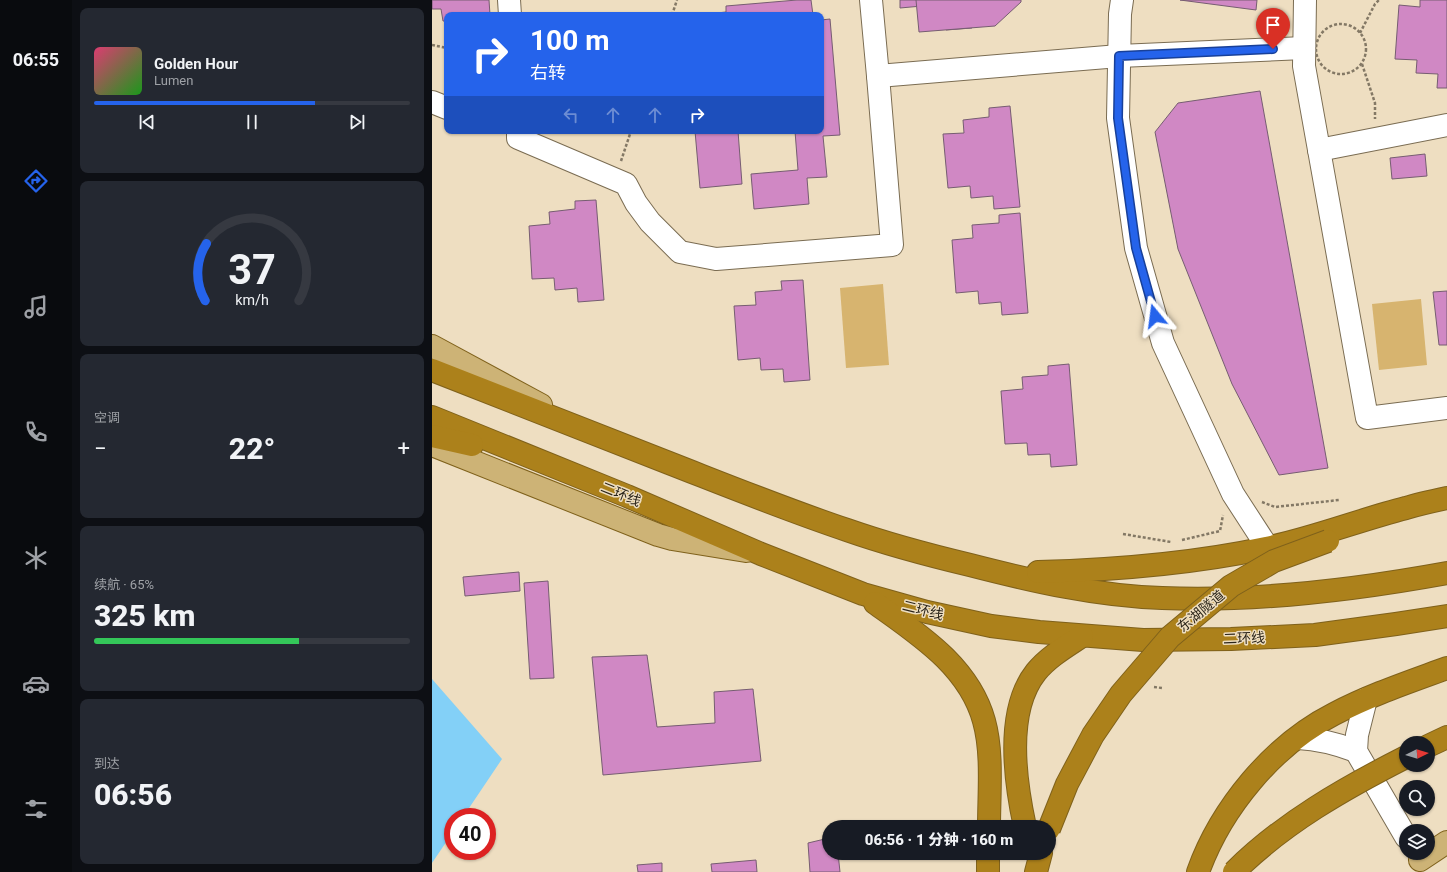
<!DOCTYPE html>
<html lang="zh">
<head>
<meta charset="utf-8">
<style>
	:root { --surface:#171b24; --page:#242831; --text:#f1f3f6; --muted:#9ea1a6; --line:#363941; --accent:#2563eb }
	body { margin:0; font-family:Roboto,"Noto Sans SC",sans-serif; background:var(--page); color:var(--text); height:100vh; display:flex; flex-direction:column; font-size:15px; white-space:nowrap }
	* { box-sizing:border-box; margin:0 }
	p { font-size:13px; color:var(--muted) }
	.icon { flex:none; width:22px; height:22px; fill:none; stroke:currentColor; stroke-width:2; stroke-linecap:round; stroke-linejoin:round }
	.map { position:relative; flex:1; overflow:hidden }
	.drawer { display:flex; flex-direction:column; gap:8px; padding:8px; background:#0d0f14; width:360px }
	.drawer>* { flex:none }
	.hud { position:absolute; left:12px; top:12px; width:380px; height:122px; border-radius:8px; box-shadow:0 1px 3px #0004; background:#2563eb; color:#fff; overflow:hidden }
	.needle { width:26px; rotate:85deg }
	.buttons { position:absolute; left:967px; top:736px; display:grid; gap:8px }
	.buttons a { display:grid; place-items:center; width:36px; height:36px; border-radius:50%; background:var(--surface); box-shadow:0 1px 3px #0004; font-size:20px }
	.speed { position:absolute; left:12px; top:808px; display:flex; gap:8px; font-size:20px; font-weight:700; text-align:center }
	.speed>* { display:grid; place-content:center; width:52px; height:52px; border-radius:50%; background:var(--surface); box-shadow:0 1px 3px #0004; line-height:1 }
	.speed .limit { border:6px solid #d22; background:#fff; color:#111 }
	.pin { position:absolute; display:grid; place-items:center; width:34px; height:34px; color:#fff; margin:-41px -17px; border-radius:50% 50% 50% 0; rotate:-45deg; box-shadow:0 0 4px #0007 }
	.pin .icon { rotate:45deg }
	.me { position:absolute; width:44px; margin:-22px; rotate:344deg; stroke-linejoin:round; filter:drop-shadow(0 0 3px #0008) }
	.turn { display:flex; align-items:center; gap:14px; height:84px; padding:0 20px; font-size:18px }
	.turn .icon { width:52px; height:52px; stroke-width:2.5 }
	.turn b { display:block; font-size:28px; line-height:34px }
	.lanes { display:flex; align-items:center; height:38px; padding:0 20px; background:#0003; justify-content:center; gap:20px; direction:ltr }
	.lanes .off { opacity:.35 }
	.big { font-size:30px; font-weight:800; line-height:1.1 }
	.drawer .widget { flex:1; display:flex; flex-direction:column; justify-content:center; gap:6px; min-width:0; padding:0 14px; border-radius:8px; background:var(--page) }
	.drawer .dial { align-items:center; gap:0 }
	.dial svg { height:104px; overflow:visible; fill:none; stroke:var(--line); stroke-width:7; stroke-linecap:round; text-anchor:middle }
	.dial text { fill:var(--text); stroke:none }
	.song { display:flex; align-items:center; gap:12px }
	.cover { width:48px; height:48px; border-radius:6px; background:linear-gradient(135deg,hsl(340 70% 55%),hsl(120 70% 35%)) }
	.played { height:4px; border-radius:2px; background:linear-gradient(90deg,var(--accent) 70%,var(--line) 70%) }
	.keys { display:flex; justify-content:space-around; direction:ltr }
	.heat { display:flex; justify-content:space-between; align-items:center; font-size:22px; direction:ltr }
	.charge { height:6px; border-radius:3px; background:linear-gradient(90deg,#34c759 65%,var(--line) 0) }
	.trip { position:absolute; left:390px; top:820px; width:234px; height:40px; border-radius:20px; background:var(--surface); box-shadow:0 1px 3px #0004; font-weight:800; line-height:40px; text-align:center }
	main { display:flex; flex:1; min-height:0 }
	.dock { display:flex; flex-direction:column; width:72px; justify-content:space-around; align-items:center; background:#090b0e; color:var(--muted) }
	.dock .icon { width:28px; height:28px }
	.dock .active { color:var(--accent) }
	.dock b { font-size:18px; color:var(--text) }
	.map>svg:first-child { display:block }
</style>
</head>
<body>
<main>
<nav class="dock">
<b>06:55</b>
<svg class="icon active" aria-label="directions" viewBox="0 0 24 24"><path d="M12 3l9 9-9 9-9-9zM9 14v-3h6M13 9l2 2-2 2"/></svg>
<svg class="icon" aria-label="music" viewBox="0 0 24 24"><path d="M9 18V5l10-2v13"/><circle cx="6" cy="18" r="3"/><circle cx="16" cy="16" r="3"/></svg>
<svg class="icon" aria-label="phone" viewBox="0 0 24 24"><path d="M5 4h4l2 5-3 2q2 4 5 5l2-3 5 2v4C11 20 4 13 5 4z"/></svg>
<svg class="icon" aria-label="climate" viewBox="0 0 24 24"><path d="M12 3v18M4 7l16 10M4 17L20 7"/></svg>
<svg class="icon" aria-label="car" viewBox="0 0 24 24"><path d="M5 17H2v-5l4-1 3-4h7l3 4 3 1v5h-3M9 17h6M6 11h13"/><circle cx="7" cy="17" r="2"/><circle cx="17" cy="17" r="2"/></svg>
<svg class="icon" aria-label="filters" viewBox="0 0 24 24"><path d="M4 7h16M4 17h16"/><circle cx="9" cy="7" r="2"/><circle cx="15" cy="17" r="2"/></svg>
</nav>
<section class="drawer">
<div class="widget">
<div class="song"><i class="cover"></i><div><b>Golden Hour</b><p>Lumen</p></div></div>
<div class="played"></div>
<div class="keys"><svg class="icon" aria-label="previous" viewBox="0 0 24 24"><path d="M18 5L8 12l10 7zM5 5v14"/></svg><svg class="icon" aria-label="pause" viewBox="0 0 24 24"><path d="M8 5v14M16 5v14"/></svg><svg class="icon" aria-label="next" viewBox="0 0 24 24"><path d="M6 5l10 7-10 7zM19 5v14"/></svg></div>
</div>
<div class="widget dial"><svg viewBox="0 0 100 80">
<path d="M14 69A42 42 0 1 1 86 69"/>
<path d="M14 69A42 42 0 0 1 15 25" stroke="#2563eb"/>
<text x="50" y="56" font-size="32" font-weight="700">37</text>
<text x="50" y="72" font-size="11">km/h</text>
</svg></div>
<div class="widget"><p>空调</p>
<div class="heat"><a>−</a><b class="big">22°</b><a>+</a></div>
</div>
<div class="widget"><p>续航 · 65%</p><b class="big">325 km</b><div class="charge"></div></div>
<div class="widget"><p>到达</p><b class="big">06:56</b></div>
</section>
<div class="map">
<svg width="1015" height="872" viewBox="0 0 1015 872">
	<rect width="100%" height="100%" fill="#eedec1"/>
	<g fill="#d7b46f">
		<polygon points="451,284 457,365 414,368 408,288"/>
		<polygon points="989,299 995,365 947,370 940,304"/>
	</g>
	<polygon fill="#83d0f7" points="0,679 70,759 31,817 21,817 21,832 0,863"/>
	<g fill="#d088c4" stroke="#765d71">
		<polygon points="0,0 57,0 58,15 15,15 15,21 11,21 9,9 0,9"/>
		<polygon points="365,0 379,0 381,15 266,15 294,12 294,6"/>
		<polygon points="468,0 538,0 540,28 514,30 513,17 491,18 490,6 468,8"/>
		<polygon points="484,0 589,0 589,2 563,26 487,32"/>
		<polygon points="748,0 825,0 824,10"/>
		<polygon points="988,0 1015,0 1015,88 1005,88 1006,74 984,73 985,60 963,59 967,5 988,7"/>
		<polygon points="398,19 408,135 391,136 395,177 375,178 377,204 322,209 319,174 366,170 363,131 389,131 389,20"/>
		<polygon points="828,91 896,468 847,475 800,384 746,249 723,132 746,103"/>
		<polygon points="578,106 588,207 562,209 561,196 539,198 538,186 516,188 511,134 532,133 531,120 557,117 557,108"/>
		<polygon points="263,131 306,131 310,184 268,188"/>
		<polygon points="993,154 995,176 960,179 958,158"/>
		<polygon points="164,200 172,300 146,302 145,288 123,290 122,278 100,279 97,226 118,224 117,212 143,209 143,201"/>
		<polygon points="588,213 596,313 570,315 569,302 547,304 546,291 524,293 520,240 541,238 540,225 567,223 567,215"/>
		<polygon points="371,280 378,380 352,382 351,369 329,370 328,358 306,360 302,306 324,305 323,292 350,290 349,281"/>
		<polygon points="1015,291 1015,345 1007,345 1001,292"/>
		<polygon points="637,364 645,465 619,467 618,454 596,455 595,443 573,444 569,391 591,389 590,377 616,375 616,366"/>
		<polygon points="87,572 88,591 33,596 31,577"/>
		<polygon points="116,581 122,678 98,679 92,583"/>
		<polygon points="215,655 225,727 283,723 282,692 321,689 329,761 171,775 160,657"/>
		<polygon points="397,838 397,853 406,853 408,872 378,872 376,843"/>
		<polygon points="324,860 325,872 280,872 279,864"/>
		<polygon points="230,863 230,872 206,872 205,865"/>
	</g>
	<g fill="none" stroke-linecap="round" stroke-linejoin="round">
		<g stroke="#7a6c52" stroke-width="24">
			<g id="minor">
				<polyline points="77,0 78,15"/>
				<polyline points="439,0 446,76 687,56 872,48"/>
				<polyline points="690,0 688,14 686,118 704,248 731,343 801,494 836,548"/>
				<polyline points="873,0 872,66 935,418 1015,408"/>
				<polyline points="0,102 15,108"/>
				<polyline points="86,131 86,138 194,184 204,203 218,222 248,252 284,259 460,245 446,76"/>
				<polyline points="887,150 1015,125"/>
				<polyline points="934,699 925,735 924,751 974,837"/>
				<path d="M 866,738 C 887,739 903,743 924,751"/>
			</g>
		</g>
		<g stroke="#7f611b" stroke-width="24">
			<g id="major">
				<polyline points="0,346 109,405"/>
				<polyline points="0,445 226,535 240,539 314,551"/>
				<polyline points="988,860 1015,842"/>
			</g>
		</g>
		<g stroke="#7f611b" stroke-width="24">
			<g id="highway">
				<path d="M 0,370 C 79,401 158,432 237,463 C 296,486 355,510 415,530 C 455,544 496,555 538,565 C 600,581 665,596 730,598 C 825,602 922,590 1015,573"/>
				<polyline points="0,417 195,496 329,554 431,594 495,612 559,626 607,632 711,640 799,639 883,635 964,624 1015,616"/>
				<polyline points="0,436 40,445"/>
				<path d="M 606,572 C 683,570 759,564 834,548 C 882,538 927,520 974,508 C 987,504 1001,501 1015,498"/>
				<path d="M 443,603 C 486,634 537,666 552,721 C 561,753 557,793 557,827"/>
				<polyline points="996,746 1015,737"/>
				<path d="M 593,827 C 583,781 573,711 604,672 C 616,657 635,646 650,636"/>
				<polyline points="556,872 556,853"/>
				<polyline points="604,872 609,853"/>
				<path d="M 766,872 C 789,808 841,745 902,714 C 938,695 977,682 1015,668"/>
			</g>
		</g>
		<g stroke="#837865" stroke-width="2.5" stroke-dasharray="3 2" stroke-linecap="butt">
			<polyline points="240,15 245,0"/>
			<circle cx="909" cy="49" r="25"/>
			<polyline points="928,33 943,4 947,0"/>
			<polyline points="0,45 15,48"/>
			<polyline points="930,64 943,103 943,119"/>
			<polyline points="189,161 199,131"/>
			<polyline points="830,502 843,507 907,500"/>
			<polyline points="691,534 739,542"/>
			<polyline points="750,540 788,531 791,515"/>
			<polyline points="722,687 730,688"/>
		</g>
		<use href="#minor" stroke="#fff" stroke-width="22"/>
		<use href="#major" stroke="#cdb376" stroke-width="22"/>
		<use href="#highway" stroke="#ac811b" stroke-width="22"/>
		<g stroke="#7f611b" stroke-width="24" stroke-linecap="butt">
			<g id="highway-bridge">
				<polyline points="617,829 635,784 661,735 689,694 738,637 799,586 842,561 896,541"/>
				<path d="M 802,872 C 851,823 913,788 974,757"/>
			</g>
		</g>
		<use href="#highway-bridge" stroke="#ac811b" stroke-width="22"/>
	</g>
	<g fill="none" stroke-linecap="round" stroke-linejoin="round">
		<g stroke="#184099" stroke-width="10">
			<polyline id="route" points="723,316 704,248 686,118 687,56 841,49"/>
		</g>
		<use href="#route" stroke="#2563eb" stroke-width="7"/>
	</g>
	<g text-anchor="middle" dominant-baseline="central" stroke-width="3" stroke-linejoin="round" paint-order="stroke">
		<g font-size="14" fill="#2b251a" stroke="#eedec1">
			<text transform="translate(189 494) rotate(22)">二环线</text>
			<text transform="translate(491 610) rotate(14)">二环线</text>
			<text transform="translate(769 611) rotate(-40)">东湖隧道</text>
			<text transform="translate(812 638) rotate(-2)">二环线</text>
		</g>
	</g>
</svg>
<div class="buttons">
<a><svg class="needle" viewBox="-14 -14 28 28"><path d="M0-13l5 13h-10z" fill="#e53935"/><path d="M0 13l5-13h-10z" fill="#9ea1a6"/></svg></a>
<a><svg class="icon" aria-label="search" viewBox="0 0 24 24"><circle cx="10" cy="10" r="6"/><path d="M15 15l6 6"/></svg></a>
<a><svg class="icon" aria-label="layers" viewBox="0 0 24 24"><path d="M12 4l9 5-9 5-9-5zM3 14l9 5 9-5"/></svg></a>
</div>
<div class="speed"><div class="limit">40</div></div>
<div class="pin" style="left:841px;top:49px;background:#d93025"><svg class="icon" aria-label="arrive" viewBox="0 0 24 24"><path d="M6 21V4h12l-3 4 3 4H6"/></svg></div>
<svg class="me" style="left:723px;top:316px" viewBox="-20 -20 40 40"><path d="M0-17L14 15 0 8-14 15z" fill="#2563eb" stroke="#fff" stroke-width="4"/></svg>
<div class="trip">06:56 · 1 分钟 · 160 m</div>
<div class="hud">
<div class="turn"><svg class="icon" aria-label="right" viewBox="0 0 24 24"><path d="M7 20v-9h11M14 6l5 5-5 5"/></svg><div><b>100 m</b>右转</div></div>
<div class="lanes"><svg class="icon off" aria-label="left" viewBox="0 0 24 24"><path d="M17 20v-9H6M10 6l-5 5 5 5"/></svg><svg class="icon off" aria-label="ahead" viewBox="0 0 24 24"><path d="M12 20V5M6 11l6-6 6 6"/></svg><svg class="icon off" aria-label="ahead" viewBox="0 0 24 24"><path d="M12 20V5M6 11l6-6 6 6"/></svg><svg class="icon" aria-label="right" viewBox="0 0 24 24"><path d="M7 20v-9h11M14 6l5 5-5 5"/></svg></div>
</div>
</div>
</main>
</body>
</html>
